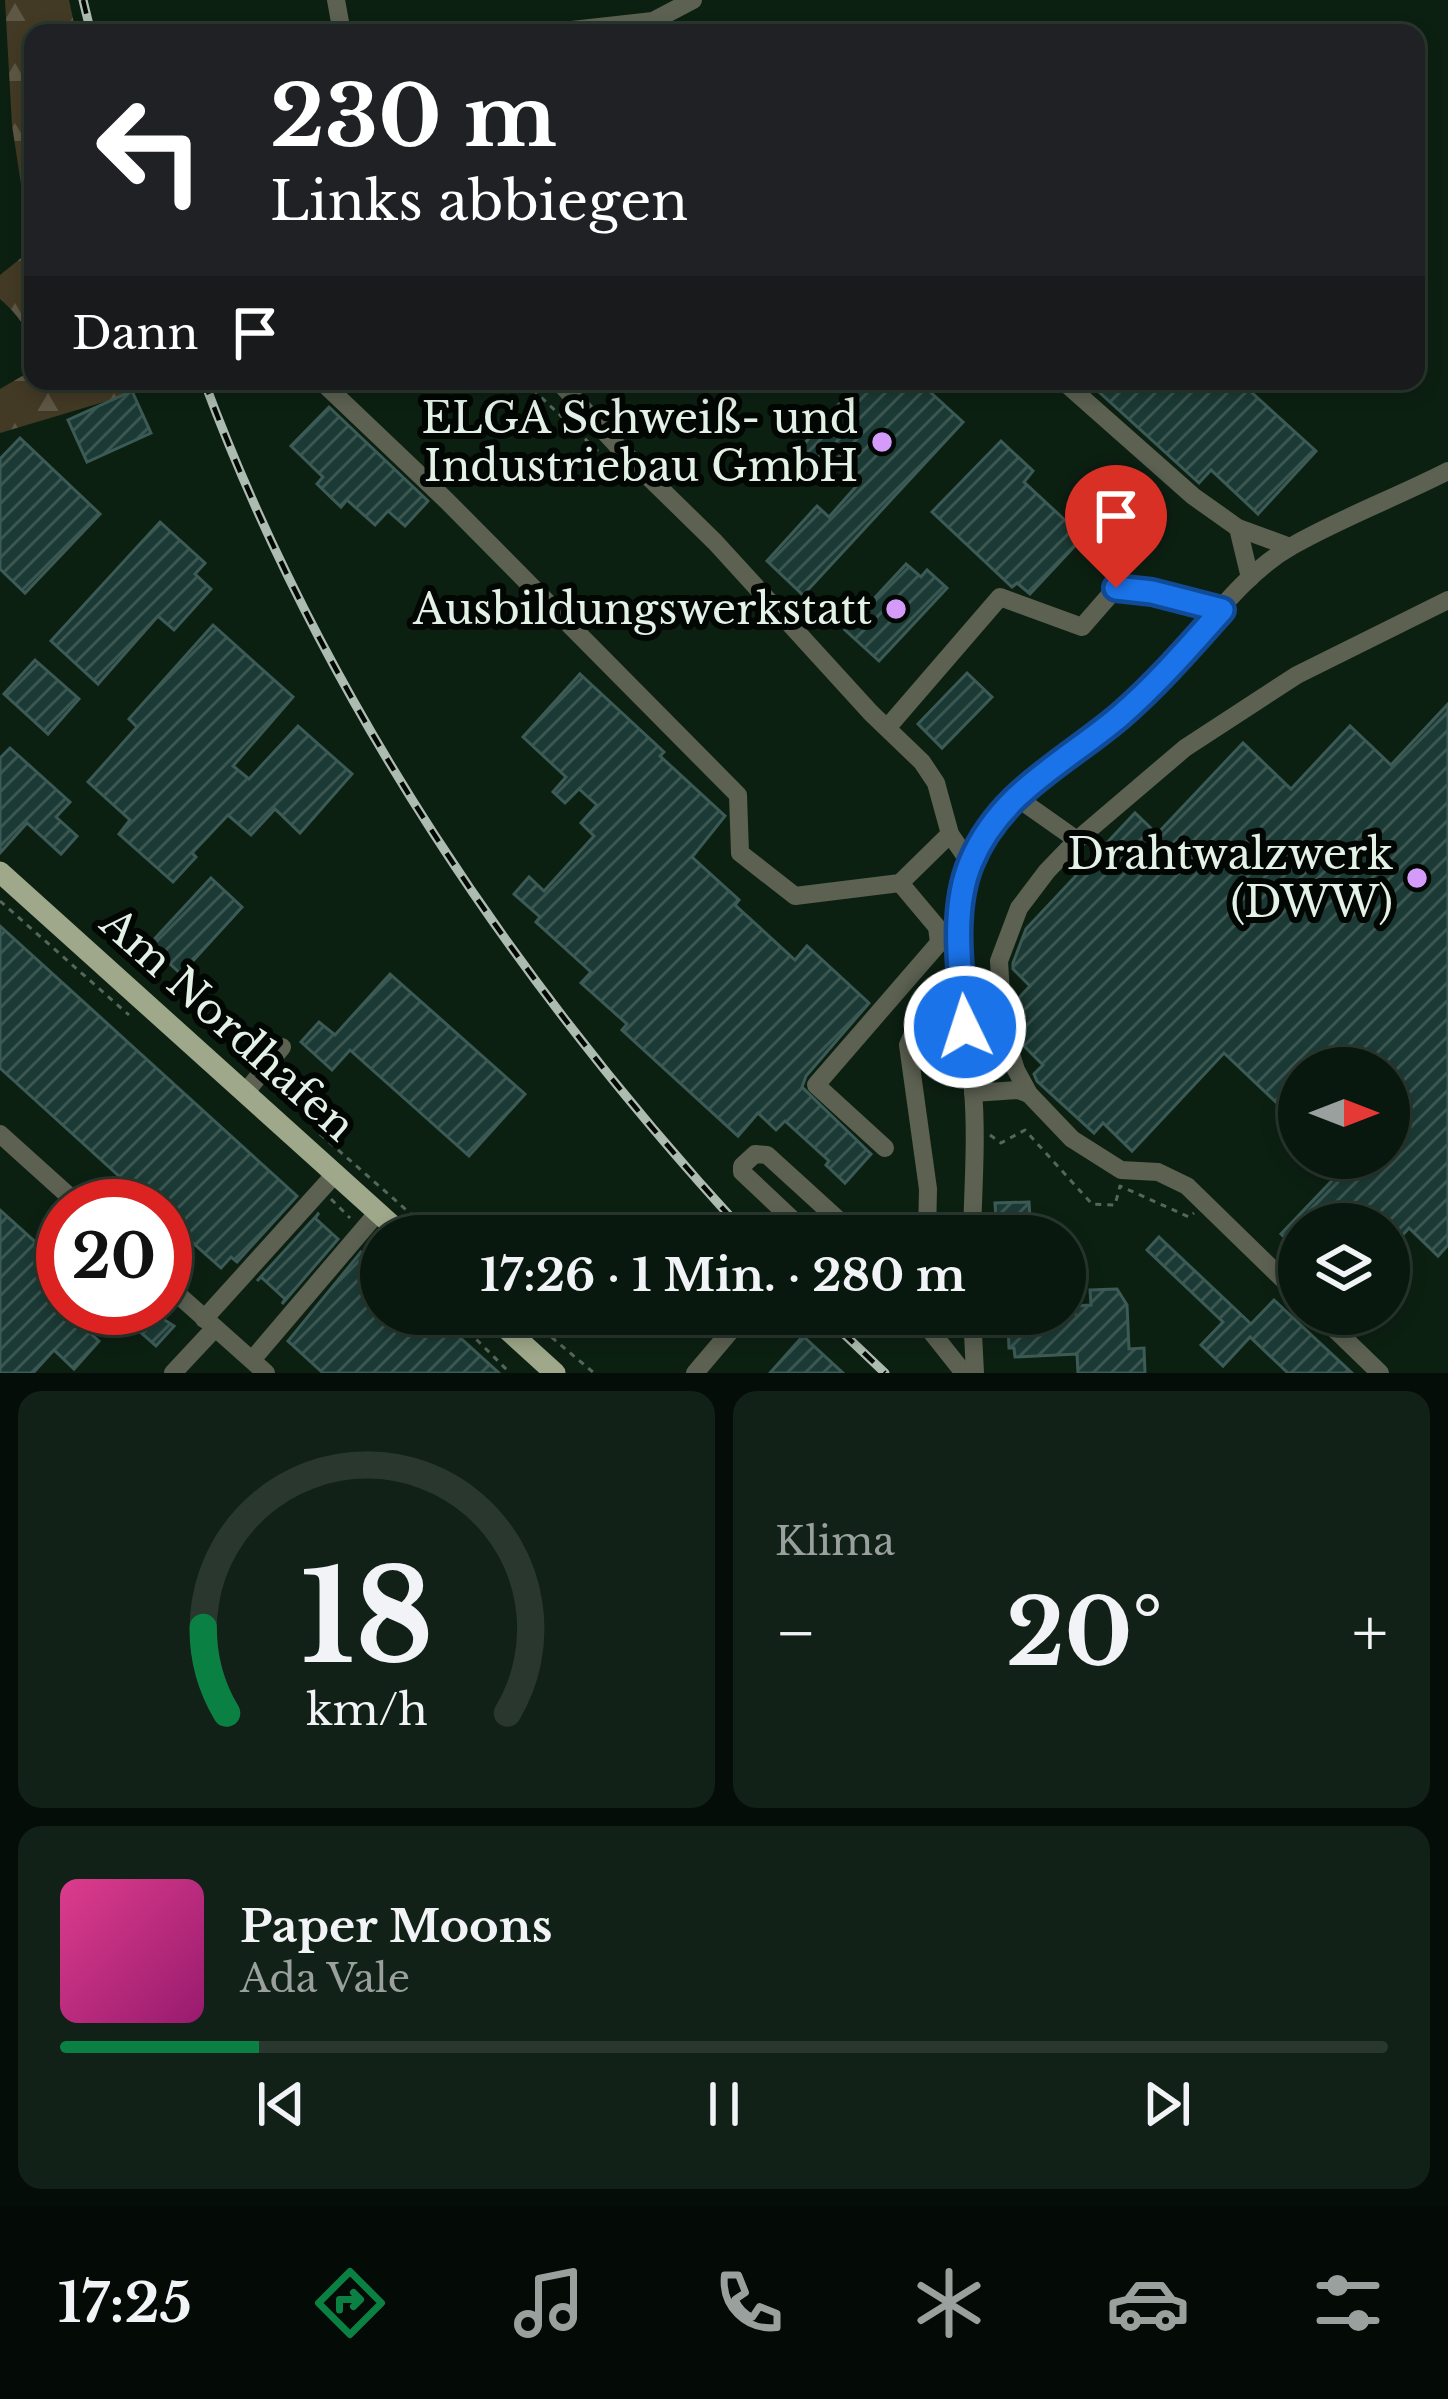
<!DOCTYPE html>
<html lang="de">
<head>
<meta charset="utf-8">
<style>
	:root { --surface:#09180e; --page:#122117; --text:#f1f3f6; --muted:#99a09e; --line:#29372e; --accent:#0b8043 }
	body { margin:0; font-family:"Libre Baskerville",serif; background:var(--page); color:var(--text); height:100vh; display:flex; flex-direction:column; font-size:45px; white-space:nowrap }
	* { box-sizing:border-box; margin:0 }
	p { font-size:39px; color:var(--muted) }
	.icon { flex:none; width:66px; height:66px; fill:none; stroke:currentColor; stroke-width:2; stroke-linecap:round; stroke-linejoin:round }
	.map { position:relative; height:1373px; overflow:hidden }
	.side { display:flex; flex-direction:column; gap:18px; padding:18px; background:#050d08; flex:1 }
	.side>* { flex:none }
	.guide { position:absolute; left:24px; top:24px; width:1401px; height:366px; border-radius:24px; box-shadow:0 6px 18px #0003,0 0 0 3px var(--line); background:#202124; color:#fff; overflow:hidden }
	.needle { width:78px; rotate:90deg }
	.tools { position:absolute; left:1278px; top:1047px; display:grid; gap:24px }
	.tools a { display:grid; place-items:center; width:132px; height:132px; border-radius:50%; background:var(--surface); box-shadow:0 6px 18px #0003,0 0 0 3px var(--line); font-size:60px }
	.speed { position:absolute; left:36px; top:1179px; display:flex; gap:24px; font-size:60px; font-weight:700; text-align:center }
	.speed>* { display:grid; place-content:center; width:156px; height:156px; border-radius:50%; background:var(--surface); box-shadow:0 6px 18px #0003,0 0 0 3px var(--line); line-height:1 }
	.speed .limit { border:18px solid #d22; background:#fff; color:#111 }
	.pin { position:absolute; display:grid; place-items:center; width:102px; height:102px; color:#fff; margin:-123px -51px; border-radius:50% 50% 50% 0; rotate:-45deg; box-shadow:0 0 12px #0007 }
	.pin .icon { rotate:45deg }
	.me { position:absolute; width:132px; margin:-66px; rotate:356deg; stroke-linejoin:round; filter:drop-shadow(0 0 9px #0008) }
	.turn { display:flex; align-items:center; gap:42px; height:252px; padding:0 48px; font-size:54px }
	.turn .icon { width:156px; height:156px; stroke-width:2.5 }
	.turn b { display:block; font-size:84px; line-height:102px }
	.then { display:flex; align-items:center; height:114px; padding:0 48px; background:#0003; gap:24px; font-size:45px }
	.big { font-size:90px; font-weight:800; line-height:1.1 }
	.side .tile { flex:1; display:flex; flex-direction:column; justify-content:center; gap:18px; min-width:0; padding:0 42px; border-radius:24px; background:var(--page) }
	.side .dial { align-items:center; gap:0 }
	.dial svg { height:312px; overflow:visible; fill:none; stroke:var(--line); stroke-width:7; stroke-linecap:round; text-anchor:middle }
	.dial text { fill:var(--text); stroke:none }
	.song { display:flex; align-items:center; gap:36px }
	.cover { width:144px; height:144px; border-radius:18px; background:linear-gradient(135deg,hsl(330 70% 55%),hsl(320 70% 35%)) }
	.played { height:12px; border-radius:6px; background:linear-gradient(90deg,var(--accent) 15%,var(--line) 15%) }
	.keys { display:flex; justify-content:space-around; direction:ltr }
	.heat { display:flex; justify-content:space-between; align-items:center; font-size:66px; direction:ltr }
	.side .tiles { flex:1; display:grid; gap:18px; grid-template-columns:1fr 1fr }
	.tile:last-child { grid-column:span 2 }
	.trip { position:absolute; left:360px; top:1215px; width:726px; height:120px; border-radius:60px; background:var(--surface); box-shadow:0 6px 18px #0003,0 0 0 3px var(--line); font-weight:800; line-height:120px; text-align:center }
	.menu { display:flex; height:192px; justify-content:space-around; align-items:center; background:#040a06; color:var(--muted) }
	.menu .icon { width:84px; height:84px }
	.menu .on { color:var(--accent) }
	.menu b { font-size:54px; color:var(--text) }
	.map>svg:first-child { display:block }
</style>
</head>
<body>
<div class="map">
<svg width="1448" height="1373" viewBox="0 0 1448 1373">
	<defs>
		<pattern id="forest-firs" width="22" height="20" patternUnits="userSpaceOnUse" patternTransform="scale(3)"><rect width="22" height="20" fill="#433a25"/><path d="M5 1l3.5 6h-7zM16 11l3.5 6h-7z" fill="#5e5745"/></pattern>
		<pattern id="building-hatch" width="6" height="6" patternUnits="userSpaceOnUse" patternTransform="scale(3)"><rect width="6" height="6" fill="#1b3a35"/><path d="M-1 1l2-2M0 6l6-6M5 7l2-2" fill="none" stroke="#3c5752"/></pattern>
	</defs>
	<rect width="100%" height="100%" fill="#0c2012"/>
	<path fill="url(#forest-firs)" d="M 5,0 L 69,0 L 76,33 L 33,33 L 33,381 L 150,381 L 117,398 L 0,433 L 0,389 L 29,372 C 31,336 28,324 0,299 L 0,275 L 31,250 L 12,125 Z"/>
	<g fill="url(#building-hatch)" stroke="#3c5b56" stroke-width="3">
		<polygon points="859,381 918,381 963,422 803,595 767,561 817,506 829,517 861,481 826,449 805,472 791,459"/>
		<polygon points="1087,381 1239,381 1316,451 1258,514 1211,470 1199,483"/>
		<polygon points="132,391 151,433 87,462 68,420"/>
		<polygon points="329,407 428,501 405,526 388,511 375,525 347,500 341,507 317,484 323,477 291,446"/>
		<polygon points="20,438 100,514 25,593 0,569 0,459"/>
		<polygon points="1001,441 1033,471 1024,482 1083,537 1030,594 1017,583 1012,587 932,512"/>
		<polygon points="160,522 205,563 195,574 211,589 174,630 158,616 98,684 51,641"/>
		<polygon points="906,564 921,577 927,570 947,588 879,661 845,630"/>
		<polygon points="213,625 293,697 233,766 249,779 298,726 352,774 300,833 275,809 251,835 228,815 192,853 196,857 173,882 119,834 130,820 88,782 137,727 129,719"/>
		<polygon points="35,660 79,699 48,734 4,694"/>
		<polygon points="967,673 992,697 942,748 918,724"/>
		<polygon points="580,674 664,752 660,756 725,816 692,857 739,900 735,905 795,960 807,946 869,1003 806,1076 802,1087 871,1154 845,1183 826,1165 829,1161 785,1121 776,1130 758,1113 738,1136 622,1030 627,1024 581,983 591,972 536,922 540,917 514,894 529,877 544,891 594,836 581,823 597,805 579,789 565,803 553,792 566,777 523,737"/>
		<polygon points="1448,704 1448,1245 1438,1256 1409,1228 1389,1250 1389,1224 1299,1224 1299,1251 1281,1234 1345,1167 1335,1158 1389,1158 1389,1068 1299,1068 1299,1124 1224,1053 1132,1151 1103,1123 1094,1133 1037,1081 1034,1074 1043,1065 1022,1044 1019,1034 1026,1025 1016,1015 1015,1002 1030,986 1013,969 1013,963 1026,929 1135,813 1157,834 1243,743 1291,789 1350,726 1391,765"/>
		<polygon points="10,748 70,802 56,817 77,836 61,854 27,823 0,853 0,758"/>
		<polygon points="211,878 242,907 181,974 149,945"/>
		<polygon points="0,926 297,1196 237,1262 231,1257 221,1268 165,1218 165,1206 152,1206 0,1068"/>
		<polygon points="390,974 525,1094 469,1156 350,1050 332,1070 301,1042 319,1022 335,1035"/>
		<polygon points="1029,1202 1031,1236 997,1236 995,1203"/>
		<polygon points="0,1210 63,1267 63,1308 92,1308 79,1323 99,1341 74,1369 54,1350 33,1373 0,1373"/>
		<polygon points="319,1213 315,1218 338,1239 282,1304 285,1299 261,1277 257,1281"/>
		<polygon points="1159,1237 1251,1324 1274,1300 1352,1373 1288,1373 1250,1337 1223,1366 1201,1345 1223,1322 1147,1250"/>
		<polygon points="361,1252 381,1266 381,1314 434,1314 499,1373 323,1373 288,1341"/>
		<polygon points="1117,1289 1127,1305 1129,1349 1144,1348 1145,1373 1078,1373 1077,1354 1015,1357 1014,1348 1009,1348 1008,1326 1013,1326 1016,1314 1075,1314 1075,1306 1091,1305 1090,1290"/>
		<polygon points="146,1308 174,1326 156,1346 131,1324"/>
		<polygon points="803,1336 843,1373 770,1373"/>
	</g>
	<g fill="none" stroke-linecap="round" stroke-linejoin="round">
		<g stroke="#55665a" stroke-width="3" stroke-dasharray="6 6" stroke-linecap="butt">
			<polyline points="524,381 601,454"/>
			<polyline points="0,901 129,1015"/>
			<polyline points="927,1062 953,1059"/>
			<polyline points="320,1134 436,1236"/>
			<polyline points="990,1135 1001,1143 1025,1130 1092,1204 1115,1205 1120,1186 1189,1217 1194,1213"/>
			<polyline points="331,1199 350,1218"/>
			<polyline points="451,1314 510,1373"/>
			<polyline points="524,1314 594,1373"/>
		</g>
		<g stroke="#5c6152" stroke-width="18">
			<polyline points="336,0 342,33"/>
			<polyline points="545,33 653,21 693,0"/>
			<polyline points="321,381 447,501 738,795 740,853 795,896 900,883 950,834"/>
			<polyline points="558,381 623,452 715,542 871,713 922,762 936,783 950,834 970,863"/>
			<polyline points="1063,381 1193,496 1238,528 1250,578"/>
			<polyline points="1238,528 1290,547"/>
			<polyline points="887,728 1000,597 1082,627 1116,588 1152,592 1222,610"/>
			<polyline points="1016,797 1077,840 1185,748 1297,675 1448,600"/>
			<polyline points="1077,840 1047,871 1019,908 999,961 1003,1029 1016,1070 1029,1094 1072,1139 1121,1170 1158,1172 1187,1186 1299,1295"/>
			<polyline points="900,883 937,927 939,943"/>
			<polyline points="245,1093 282,1047"/>
			<polyline points="973,1093 1018,1090 1029,1094"/>
			<polyline points="0,1134 80,1206"/>
			<polyline points="885,1148 816,1085 939,943 961,941"/>
			<polyline points="810,1236 742,1172 742,1166 755,1154 767,1155 856,1236"/>
			<polyline points="927,1236 928,1189 908,1045 924,1009 941,987"/>
			<path d="M 972,1236 C 973,1188 977,1138 973,1090 C 967,1023 945,928 970,864 C 1002,780 1097,741 1157,681 C 1201,637 1237,577 1292,546 C 1341,518 1397,497 1448,471"/>
			<polyline points="165,1283 266,1373"/>
			<polyline points="917,1314 964,1373"/>
			<polyline points="972,1314 975,1373"/>
			<polyline points="1319,1314 1380,1373"/>
			<polyline points="204,1319 336,1173"/>
			<polyline points="252,1360 378,1212"/>
			<polyline points="173,1373 215,1328"/>
			<polyline points="695,1373 745,1314"/>
		</g>
		<g stroke="#9fa88a" stroke-width="21">
			<polyline points="0,872 404,1236"/>
			<polyline points="490,1314 555,1373"/>
		</g>
		<g stroke="#adbcb1" stroke-width="9">
			<g id="rail">
				<polyline points="83,0 91,33"/>
				<path d="M 204,381 C 323,700 518,987 748,1236"/>
				<polyline points="823,1314 885,1373"/>
			</g>
		</g>
		<use href="#rail" stroke="#020703" stroke-width="4.5" stroke-dasharray="14" stroke-linecap="butt"/>
	</g>
	<g fill="none" stroke-linecap="round" stroke-linejoin="round">
		<g stroke="#114b97" stroke-width="30">
			<path id="route" d="M 965,1027 C 961,976 950,911 971,862 C 1000,792 1066,762 1120,716 C 1157,684 1190,646 1222,610 L 1152,592 L 1116,588"/>
		</g>
		<use href="#route" stroke="#1a73e8" stroke-width="21"/>
	</g>
	<g fill="#d59bfa" stroke="#020703" stroke-width="4.5">
		<circle cx="882" cy="442" r="12"/>
		<circle cx="896" cy="609" r="12"/>
		<circle cx="1417" cy="878" r="12"/>
	</g>
	<g text-anchor="middle" dominant-baseline="central" stroke-width="12" stroke-linejoin="round" paint-order="stroke">
		<g font-size="42" fill="#e4f1e7" stroke="#020703" text-anchor="end">
			<text x="858" y="418">ELGA Schweiß- und<tspan x="858" dy="48">Industriebau GmbH</tspan></text>
			<text x="872" y="609">Ausbildungswerkstatt</text>
			<text x="1393" y="854">Drahtwalzwerk<tspan x="1393" dy="48">(DWW)</tspan></text>
		</g>
		<g font-size="42" fill="#e4f1e7" stroke="#020703">
			<text transform="translate(228 1024) rotate(42)">Am Nordhafen</text>
		</g>
	</g>
</svg>
<div class="tools">
<a><svg class="needle" viewBox="-14 -14 28 28"><path d="M0-13l5 13h-10z" fill="#e53935"/><path d="M0 13l5-13h-10z" fill="#99a09e"/></svg></a>
<a><svg class="icon" aria-label="layers" viewBox="0 0 24 24"><path d="M12 4l9 5-9 5-9-5zM3 14l9 5 9-5"/></svg></a>
</div>
<div class="speed"><div class="limit">20</div></div>
<div class="pin" style="left:1116px;top:588px;background:#d93025"><svg class="icon" aria-label="arrive" viewBox="0 0 24 24"><path d="M6 21V4h12l-3 4 3 4H6"/></svg></div>
<svg class="me" style="left:965px;top:1027px" viewBox="-20 -20 40 40"><circle r="17" fill="#1a73e8" stroke="#fff" stroke-width="3"/><path d="M0-11L8 9 0 5-8 9z" fill="#fff"/></svg>
<div class="trip">17:26 · 1 Min. · 280 m</div>
<div class="guide">
<div class="turn"><svg class="icon" aria-label="left" viewBox="0 0 24 24"><path d="M17 20v-9H6M10 6l-5 5 5 5"/></svg><div><b>230 m</b>Links abbiegen</div></div>
<div class="then">Dann<svg class="icon" aria-label="arrive" viewBox="0 0 24 24"><path d="M6 21V4h12l-3 4 3 4H6"/></svg></div>
</div>
</div>
<section class="side">
<div class="tiles">
<div class="tile dial"><svg viewBox="0 0 100 80">
<path d="M14 69A42 42 0 1 1 86 69"/>
<path d="M14 69A42 42 0 0 1 8 47" stroke="#0b8043"/>
<text x="50" y="56" font-size="32" font-weight="700">18</text>
<text x="50" y="72" font-size="11">km/h</text>
</svg></div>
<div class="tile"><p>Klima</p>
<div class="heat"><a>−</a><b class="big">20°</b><a>+</a></div>
</div>
<div class="tile">
<div class="song"><i class="cover"></i><div><b>Paper Moons</b><p>Ada Vale</p></div></div>
<div class="played"></div>
<div class="keys"><svg class="icon" aria-label="previous" viewBox="0 0 24 24"><path d="M18 5L8 12l10 7zM5 5v14"/></svg><svg class="icon" aria-label="pause" viewBox="0 0 24 24"><path d="M8 5v14M16 5v14"/></svg><svg class="icon" aria-label="next" viewBox="0 0 24 24"><path d="M6 5l10 7-10 7zM19 5v14"/></svg></div>
</div>
</div>
</section>
<nav class="menu">
<b>17:25</b>
<svg class="icon on" aria-label="directions" viewBox="0 0 24 24"><path d="M12 3l9 9-9 9-9-9zM9 14v-3h6M13 9l2 2-2 2"/></svg>
<svg class="icon" aria-label="music" viewBox="0 0 24 24"><path d="M9 18V5l10-2v13"/><circle cx="6" cy="18" r="3"/><circle cx="16" cy="16" r="3"/></svg>
<svg class="icon" aria-label="phone" viewBox="0 0 24 24"><path d="M5 4h4l2 5-3 2q2 4 5 5l2-3 5 2v4C11 20 4 13 5 4z"/></svg>
<svg class="icon" aria-label="climate" viewBox="0 0 24 24"><path d="M12 3v18M4 7l16 10M4 17L20 7"/></svg>
<svg class="icon" aria-label="car" viewBox="0 0 24 24"><path d="M5 17H2v-5l4-1 3-4h7l3 4 3 1v5h-3M9 17h6M6 11h13"/><circle cx="7" cy="17" r="2"/><circle cx="17" cy="17" r="2"/></svg>
<svg class="icon" aria-label="filters" viewBox="0 0 24 24"><path d="M4 7h16M4 17h16"/><circle cx="9" cy="7" r="2"/><circle cx="15" cy="17" r="2"/></svg>
</nav>
</body>
</html>
